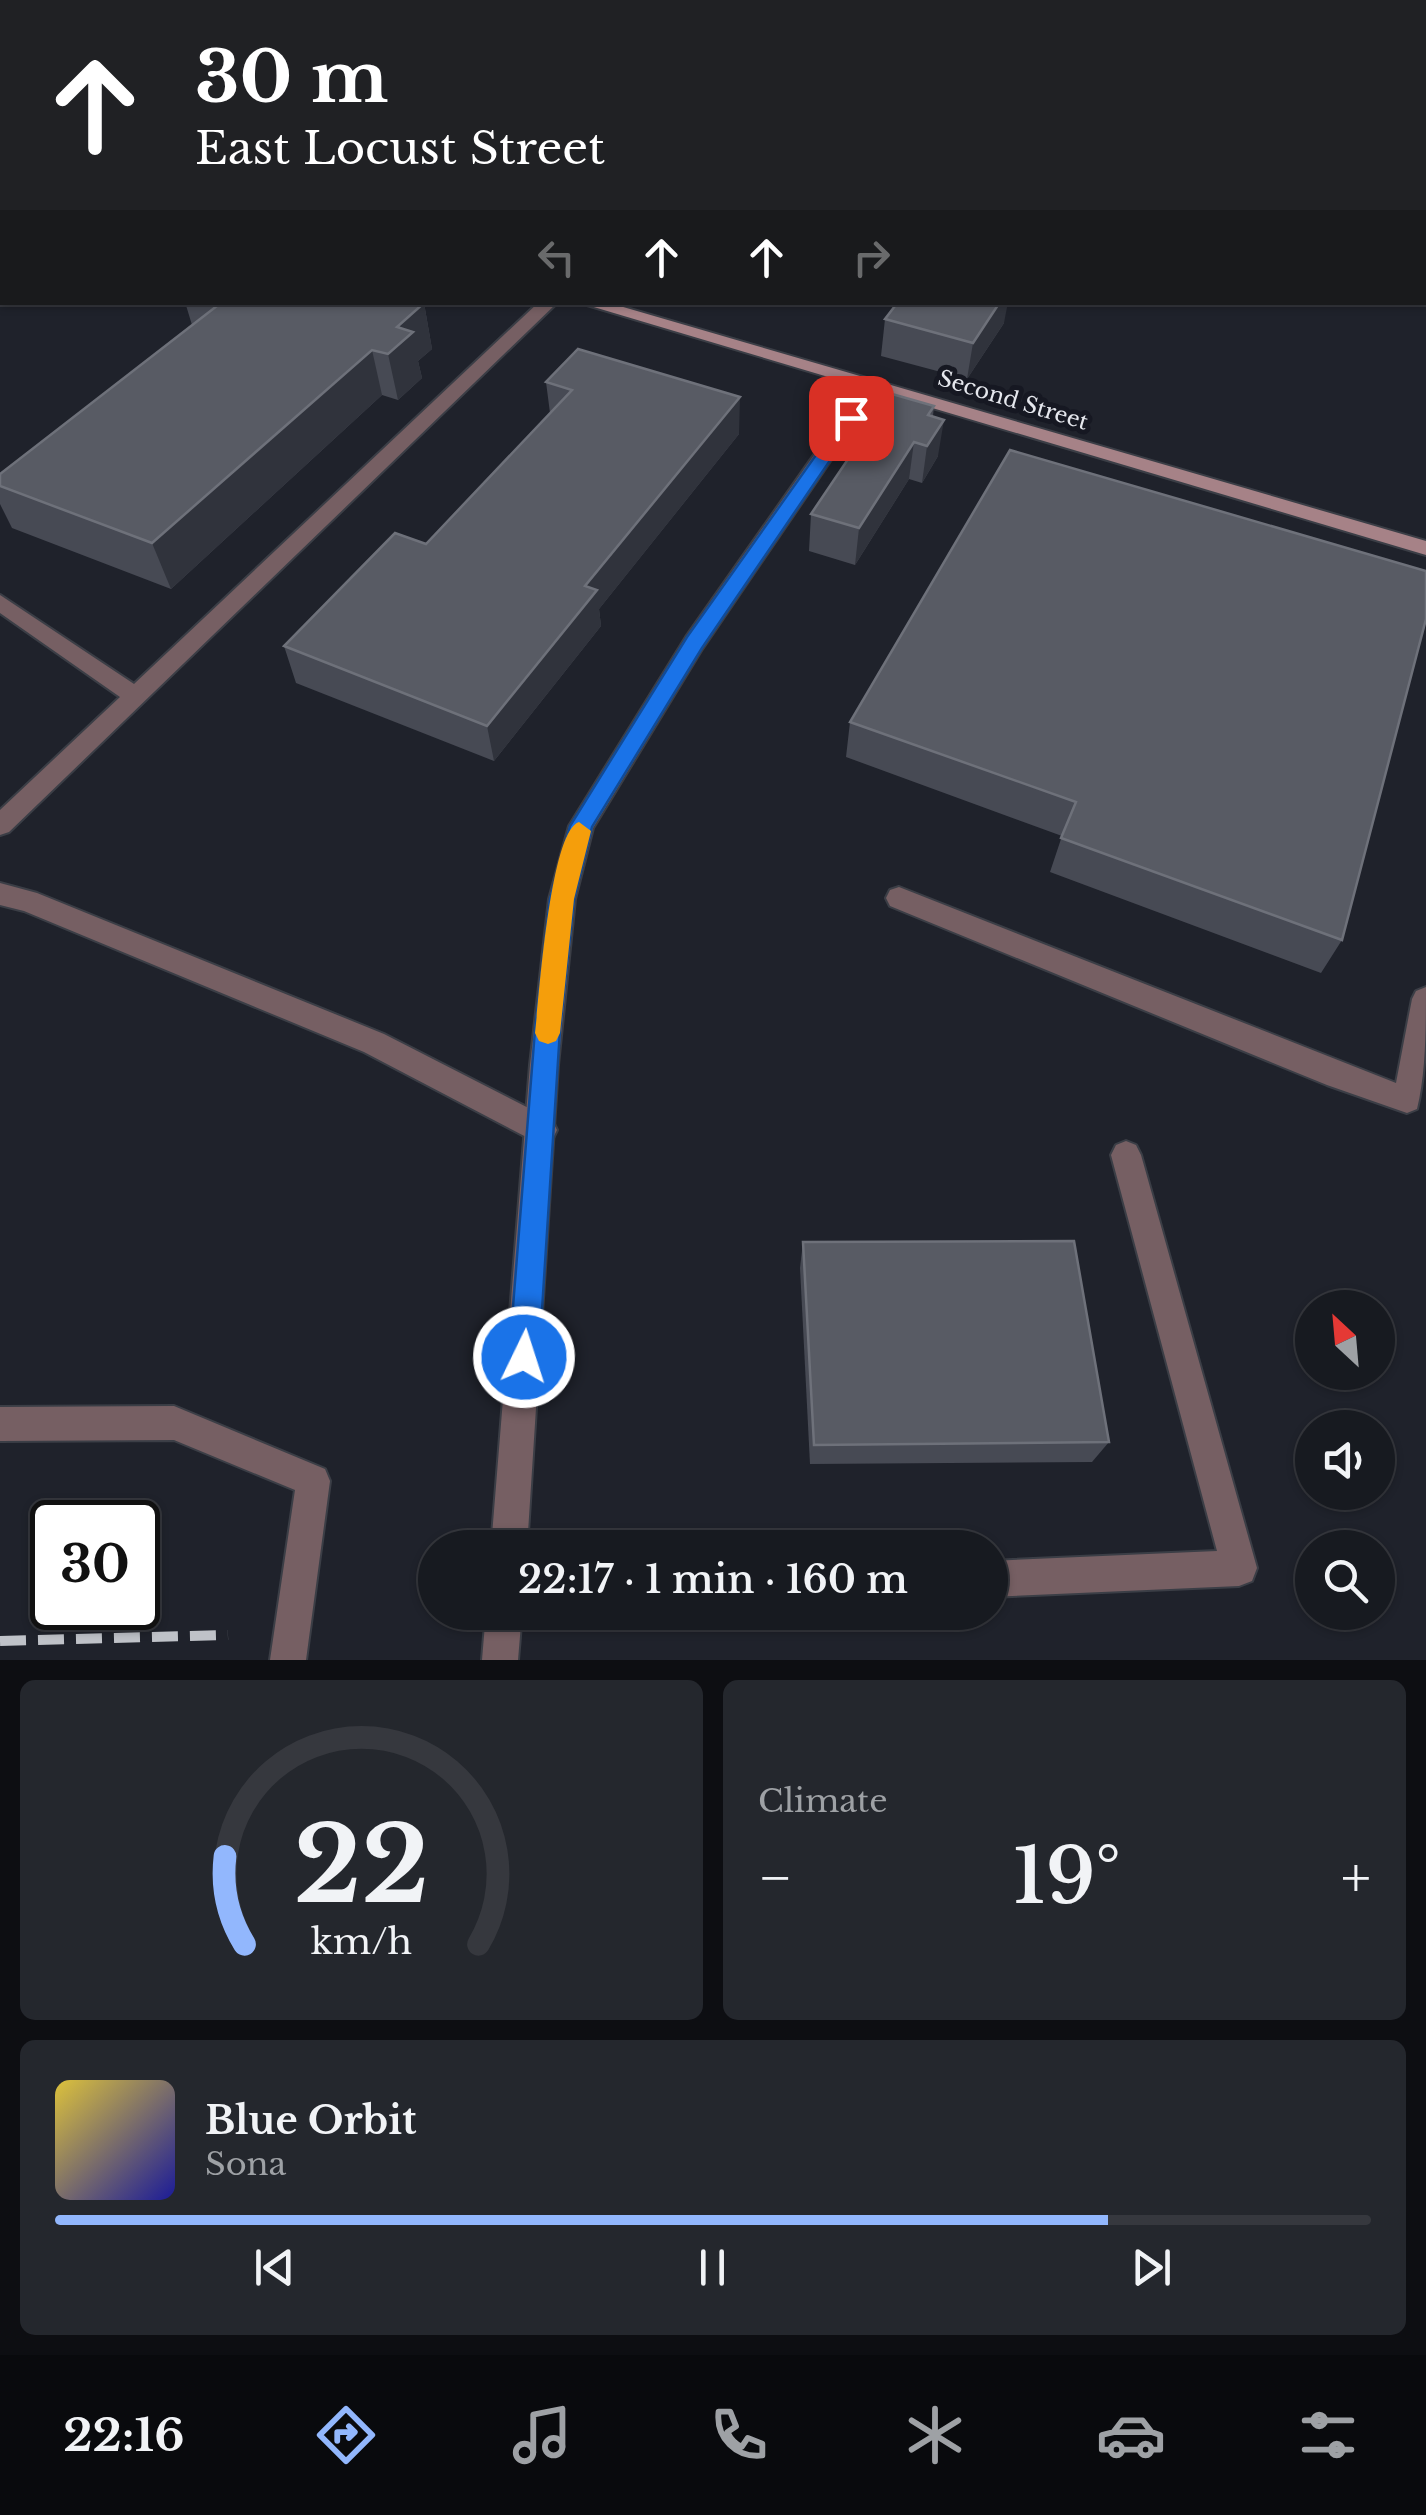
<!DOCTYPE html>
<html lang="en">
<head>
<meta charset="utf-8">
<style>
	:root { --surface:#171a20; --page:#24272d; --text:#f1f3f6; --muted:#9ea1a5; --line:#36383e; --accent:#92b7fd }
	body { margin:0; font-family:"Libre Baskerville",serif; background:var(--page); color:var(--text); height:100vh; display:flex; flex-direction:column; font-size:38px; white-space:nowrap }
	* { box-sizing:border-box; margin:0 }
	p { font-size:32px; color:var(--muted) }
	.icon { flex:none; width:55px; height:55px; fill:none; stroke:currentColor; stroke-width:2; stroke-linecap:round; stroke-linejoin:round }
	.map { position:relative; height:1660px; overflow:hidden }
	.sheet { display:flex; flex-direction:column; gap:20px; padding:20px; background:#0d0e12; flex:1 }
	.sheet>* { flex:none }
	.top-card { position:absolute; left:0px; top:0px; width:1428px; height:305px; box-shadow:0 2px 8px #0004,0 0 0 2px var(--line); background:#202124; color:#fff; overflow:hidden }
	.needle { width:65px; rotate:334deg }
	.controls { position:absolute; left:1295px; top:1290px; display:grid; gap:20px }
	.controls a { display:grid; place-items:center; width:100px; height:100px; border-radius:50%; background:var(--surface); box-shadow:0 2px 8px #0004,0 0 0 2px var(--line); font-size:50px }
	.speed { position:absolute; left:30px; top:1500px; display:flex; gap:20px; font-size:50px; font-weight:700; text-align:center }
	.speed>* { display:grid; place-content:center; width:130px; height:130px; border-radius:50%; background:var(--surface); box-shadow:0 2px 8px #0004,0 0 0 2px var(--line); line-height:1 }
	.speed .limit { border:5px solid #111; border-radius:15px; background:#fff; color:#111 }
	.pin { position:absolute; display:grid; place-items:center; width:85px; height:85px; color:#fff; margin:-42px; border-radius:20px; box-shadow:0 5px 15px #0006 }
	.me { position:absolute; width:110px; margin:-55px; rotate:4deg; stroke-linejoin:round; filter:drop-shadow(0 0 8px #0008) }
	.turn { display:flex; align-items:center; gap:35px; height:210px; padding:0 30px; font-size:45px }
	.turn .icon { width:130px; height:130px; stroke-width:2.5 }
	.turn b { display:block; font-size:70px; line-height:85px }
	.lanes { display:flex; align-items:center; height:95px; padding:0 30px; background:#0003; justify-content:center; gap:50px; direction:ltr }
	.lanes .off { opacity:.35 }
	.big { font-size:75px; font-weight:600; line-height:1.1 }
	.sheet .card { flex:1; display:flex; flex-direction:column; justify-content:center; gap:15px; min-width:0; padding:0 35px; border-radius:15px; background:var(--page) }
	.sheet .dial { align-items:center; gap:0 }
	.dial svg { height:260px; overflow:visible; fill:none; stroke:var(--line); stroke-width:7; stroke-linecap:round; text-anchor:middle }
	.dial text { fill:var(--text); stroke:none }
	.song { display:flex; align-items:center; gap:30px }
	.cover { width:120px; height:120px; border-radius:15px; background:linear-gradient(135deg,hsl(50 70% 55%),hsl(240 70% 35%)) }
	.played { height:10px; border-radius:5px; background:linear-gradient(90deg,var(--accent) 80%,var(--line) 80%) }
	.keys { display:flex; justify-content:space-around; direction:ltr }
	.heat { display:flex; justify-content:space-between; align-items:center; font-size:55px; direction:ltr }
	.sheet .tiles { flex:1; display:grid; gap:20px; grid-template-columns:1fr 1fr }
	.card:last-child { grid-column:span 2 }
	.trip { position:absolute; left:418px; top:1530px; width:590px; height:100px; border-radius:50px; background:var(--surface); box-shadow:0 2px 8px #0004,0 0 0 2px var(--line); font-weight:600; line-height:100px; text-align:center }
	.tab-bar { display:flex; height:160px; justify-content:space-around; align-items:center; background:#090a0d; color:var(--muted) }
	.tab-bar .icon { width:70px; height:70px }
	.tab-bar .selected { color:var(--accent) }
	.tab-bar b { font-size:45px; color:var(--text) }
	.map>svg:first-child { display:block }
</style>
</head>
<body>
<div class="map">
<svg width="1426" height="1660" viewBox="0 0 1426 1660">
	<rect width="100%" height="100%" fill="#1f222b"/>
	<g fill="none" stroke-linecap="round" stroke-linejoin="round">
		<g stroke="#3b3e46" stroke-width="4">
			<g id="service">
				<polygon points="539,302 558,302 9,832 0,835 0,810 120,697 0,613 0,595 134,684"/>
				<polygon points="0,883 37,893 384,1034 552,1120 557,1130 552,1140 542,1143 532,1140 364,1052 24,911 0,905"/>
				<path d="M 899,887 L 1396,1083 L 1412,999 L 1416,991 L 1426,987 C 1426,1026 1426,1073 1417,1109 L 1407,1113 L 1327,1085 L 890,906 L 886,898 L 890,890 Z"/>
				<polygon points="1126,1141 1136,1145 1141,1155 1257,1568 1252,1581 1239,1586 990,1597 990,1561 1217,1551 1111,1155 1116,1145"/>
				<polygon points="174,1406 325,1469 330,1481 306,1660 270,1660 295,1490 174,1440 0,1441 0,1407"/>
			</g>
		</g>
		<g stroke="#3b3e46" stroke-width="4">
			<g id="minor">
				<polygon points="1140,0 1165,0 1167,2 1142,2"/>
				<rect x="1425" y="48" width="1" height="8"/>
				<polygon points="873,379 882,385 702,649 593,828 575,899 558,1065 527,1548 491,1548 530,1065 549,899 569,826 686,637 866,381"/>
				<polygon points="486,1612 522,1612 518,1660 482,1660"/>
			</g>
		</g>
		<g stroke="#3b3e46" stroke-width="29">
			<polyline id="tertiary" points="0,124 2,122"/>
		</g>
		<g stroke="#3b3e46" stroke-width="4">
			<polygon id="secondary" points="577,302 606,302 1426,541 1426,555"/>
		</g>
		<use href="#service" fill="#765f63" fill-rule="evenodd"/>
		<use href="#minor" fill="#765f63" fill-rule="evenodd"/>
		<use href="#tertiary" stroke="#765f63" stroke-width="25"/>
		<use href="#secondary" fill="#a68287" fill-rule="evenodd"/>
		<polyline stroke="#bfc2c8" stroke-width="10" stroke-dasharray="26 12" stroke-linecap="butt" points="0,1641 228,1635"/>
	</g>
	<g fill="#474a54">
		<polygon points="753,0 895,0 893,2 753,2"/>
		<polygon points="1302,0 1371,0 1370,2 1301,2"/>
		<rect x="0" y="130" width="2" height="77"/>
		<polygon points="185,302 421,302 424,303 432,349 418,361 422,378 398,400 382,395 171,589 12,528 0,504 0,474 192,325"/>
		<polygon points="885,319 1004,323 967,379 881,356"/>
		<polygon points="546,382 739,434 599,609 601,626 494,761 296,683 284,646 426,544 550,413"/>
		<polygon points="934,406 933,416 938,456 922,483 909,479 855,565 809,551 811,514"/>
		<polygon points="1010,450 1342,940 1321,973 1050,872 1062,836 846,757 850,722"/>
		<polygon points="803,1242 1109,1442 1092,1462 810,1464 800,1268"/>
	</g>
	<g fill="#30333c">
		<polygon points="86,0 171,0 166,2 81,2"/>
		<polygon points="306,0 378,0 374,2 302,2"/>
		<polygon points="564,0 621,0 618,2 560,2"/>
		<polygon points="865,0 895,0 893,2 862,2"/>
		<polygon points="2,45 2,97 0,98 0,47"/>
		<polygon points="1000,302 1008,302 1004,323 967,379 973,343"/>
		<polygon points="424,303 432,349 418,361 422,378 398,400 388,354 397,327"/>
		<polygon points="372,350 382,395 171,589 152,543"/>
		<polygon points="740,397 739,434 599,609 601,626 494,761 487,726 585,586"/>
		<polygon points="944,420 938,456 922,483 927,446"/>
		<polygon points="914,442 909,479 855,565 859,528"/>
	</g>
	<g fill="#585b64" stroke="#6e717a" stroke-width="2.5">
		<polygon points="0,0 86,0 81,2 2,2 2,45 0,47"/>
		<polygon points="159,0 306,0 302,2 155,2"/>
		<polygon points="353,0 458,0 470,2 349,2"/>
		<polygon points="483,0 564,0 560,2 479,2"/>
		<polygon points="796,0 865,0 862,2 794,2"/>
		<polygon points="0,130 2,130 2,170 0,171"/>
		<polygon points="222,302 424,303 397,327 413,332 388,354 372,350 152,543 0,486 0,474"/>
		<polygon points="898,302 1000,302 973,343 885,319"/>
		<polygon points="578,349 740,397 585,586 597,590 487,726 284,646 395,533 426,544 572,390 546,382"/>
		<polygon points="892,394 934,406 928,415 944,420 927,446 914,442 859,528 811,514"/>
		<polygon points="1010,450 1426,571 1426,619 1342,940 1061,838 1076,802 850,722"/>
		<polygon points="1074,1241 1109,1442 814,1445 803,1242"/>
	</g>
	<polygon fill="#1a73e8" stroke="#114b97" stroke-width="2.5" points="851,412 859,418 702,648 592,827 574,899 560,1030 539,1357 535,1367 524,1372 514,1367 509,1357 535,1030 550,899 570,826 687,637 845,414"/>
	<path fill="#f59e0b" d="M 579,822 L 591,831 L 574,899 L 560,1033 L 556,1041 L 548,1044 L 539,1041 L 535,1033 C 539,999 550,831 579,822 Z"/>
	<g text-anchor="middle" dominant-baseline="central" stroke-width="10" stroke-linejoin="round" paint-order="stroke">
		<g font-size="22" fill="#e5e7ed" stroke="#161822">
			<text transform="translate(1013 400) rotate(17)">Second Street</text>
		</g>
	</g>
</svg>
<div class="controls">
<a><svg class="needle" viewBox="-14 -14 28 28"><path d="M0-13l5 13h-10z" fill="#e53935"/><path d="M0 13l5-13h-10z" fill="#9ea1a5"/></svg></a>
<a><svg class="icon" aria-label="sound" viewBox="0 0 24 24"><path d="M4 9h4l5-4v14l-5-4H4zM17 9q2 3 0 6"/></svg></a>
<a><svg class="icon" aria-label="search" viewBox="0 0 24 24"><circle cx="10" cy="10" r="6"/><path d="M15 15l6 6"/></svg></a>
</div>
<div class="speed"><div class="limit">30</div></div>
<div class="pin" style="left:851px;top:418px;background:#d93025"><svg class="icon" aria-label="arrive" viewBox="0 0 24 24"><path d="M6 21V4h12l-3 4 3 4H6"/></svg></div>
<svg class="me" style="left:524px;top:1357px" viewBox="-20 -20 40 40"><circle r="17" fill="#1a73e8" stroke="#fff" stroke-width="3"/><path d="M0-11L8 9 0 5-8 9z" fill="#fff"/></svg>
<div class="trip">22:17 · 1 min · 160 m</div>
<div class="top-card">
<div class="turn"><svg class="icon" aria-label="ahead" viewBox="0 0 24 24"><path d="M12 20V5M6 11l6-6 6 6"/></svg><div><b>30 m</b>East Locust Street</div></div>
<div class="lanes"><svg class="icon off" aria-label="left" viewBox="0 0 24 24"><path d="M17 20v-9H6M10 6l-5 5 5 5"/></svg><svg class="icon" aria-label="ahead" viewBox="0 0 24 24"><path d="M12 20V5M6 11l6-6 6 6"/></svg><svg class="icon" aria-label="ahead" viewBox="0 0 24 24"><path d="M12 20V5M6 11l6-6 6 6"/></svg><svg class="icon off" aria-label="right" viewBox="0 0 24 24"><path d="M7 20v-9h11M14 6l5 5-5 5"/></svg></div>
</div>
</div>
<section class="sheet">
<div class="tiles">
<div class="card dial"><svg viewBox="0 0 100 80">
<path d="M14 69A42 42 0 1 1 86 69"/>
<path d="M14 69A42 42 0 0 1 8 42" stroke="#92b7fd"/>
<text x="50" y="56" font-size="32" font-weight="700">22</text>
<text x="50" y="72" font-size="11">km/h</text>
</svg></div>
<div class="card"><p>Climate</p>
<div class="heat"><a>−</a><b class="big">19°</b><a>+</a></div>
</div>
<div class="card">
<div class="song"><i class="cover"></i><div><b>Blue Orbit</b><p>Sona</p></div></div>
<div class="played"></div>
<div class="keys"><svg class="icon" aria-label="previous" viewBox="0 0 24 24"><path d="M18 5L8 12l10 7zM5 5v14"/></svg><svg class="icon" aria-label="pause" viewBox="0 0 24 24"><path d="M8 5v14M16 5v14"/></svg><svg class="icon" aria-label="next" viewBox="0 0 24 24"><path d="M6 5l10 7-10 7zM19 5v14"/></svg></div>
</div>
</div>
</section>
<nav class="tab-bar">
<b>22:16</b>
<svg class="icon selected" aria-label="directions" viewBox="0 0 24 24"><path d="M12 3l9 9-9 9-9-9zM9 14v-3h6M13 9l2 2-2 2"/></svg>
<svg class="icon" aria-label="music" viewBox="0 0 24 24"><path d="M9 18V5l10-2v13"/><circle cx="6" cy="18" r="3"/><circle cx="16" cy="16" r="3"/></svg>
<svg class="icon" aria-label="phone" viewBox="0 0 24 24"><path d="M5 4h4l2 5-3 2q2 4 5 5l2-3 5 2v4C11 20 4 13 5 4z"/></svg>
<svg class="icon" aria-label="climate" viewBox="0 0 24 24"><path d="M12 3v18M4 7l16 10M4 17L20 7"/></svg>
<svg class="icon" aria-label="car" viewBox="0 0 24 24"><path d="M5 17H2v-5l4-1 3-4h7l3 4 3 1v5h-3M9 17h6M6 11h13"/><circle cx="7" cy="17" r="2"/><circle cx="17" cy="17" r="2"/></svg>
<svg class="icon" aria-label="filters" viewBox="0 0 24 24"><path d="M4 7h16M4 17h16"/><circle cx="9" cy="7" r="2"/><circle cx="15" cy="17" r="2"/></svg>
</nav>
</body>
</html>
